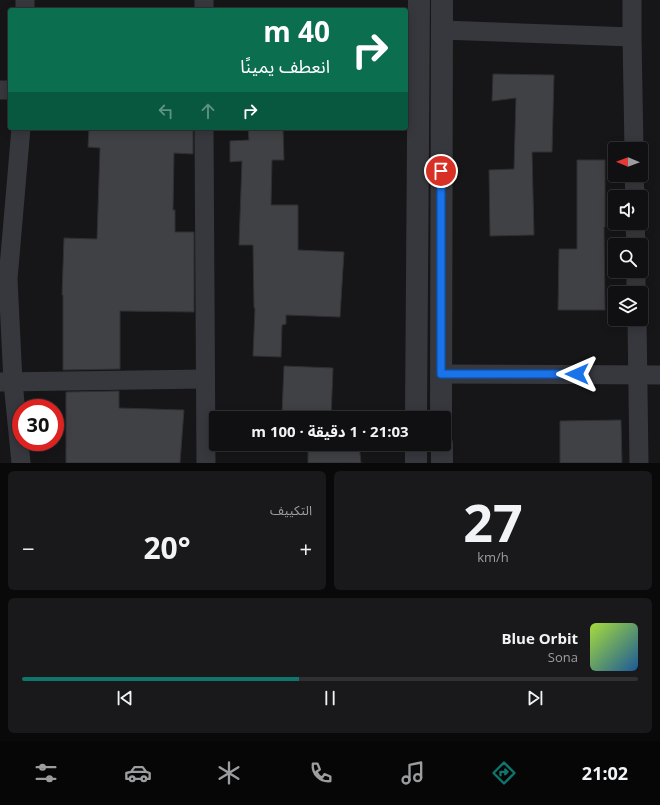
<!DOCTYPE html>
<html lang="ar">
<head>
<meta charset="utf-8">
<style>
	:root { --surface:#101012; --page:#19191b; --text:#f1f3f6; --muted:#9c9d9f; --line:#303032; --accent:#0f766e }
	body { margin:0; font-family:"Open Sans","Noto Sans Arabic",sans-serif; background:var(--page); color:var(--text); direction:rtl; height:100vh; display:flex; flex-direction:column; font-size:15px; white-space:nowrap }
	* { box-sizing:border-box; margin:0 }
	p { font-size:13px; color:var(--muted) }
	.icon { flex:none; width:22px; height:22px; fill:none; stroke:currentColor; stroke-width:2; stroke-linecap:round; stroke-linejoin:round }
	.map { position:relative; height:463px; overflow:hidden; direction:ltr }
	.drawer { display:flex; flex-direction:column; gap:8px; padding:8px; background:#09090a; flex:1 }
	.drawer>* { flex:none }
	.top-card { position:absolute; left:8px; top:8px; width:400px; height:122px; border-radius:4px; box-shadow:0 2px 10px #0003,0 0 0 1px var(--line); direction:rtl; background:#0b6e4f; color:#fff; overflow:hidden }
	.needle { width:26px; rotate:271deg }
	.controls { position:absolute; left:608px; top:142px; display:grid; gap:8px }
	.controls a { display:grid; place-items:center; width:40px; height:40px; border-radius:4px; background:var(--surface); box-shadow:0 2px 10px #0003,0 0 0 1px var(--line); font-size:20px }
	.speed { position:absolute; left:12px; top:399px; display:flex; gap:8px; font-size:20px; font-weight:700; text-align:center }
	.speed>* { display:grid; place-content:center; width:52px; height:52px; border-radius:50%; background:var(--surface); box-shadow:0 2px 10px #0003,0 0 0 1px var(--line); line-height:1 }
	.speed .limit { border:6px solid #d22; background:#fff; color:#111 }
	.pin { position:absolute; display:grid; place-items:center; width:34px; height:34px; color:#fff; margin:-17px; border:2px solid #fff; border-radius:50%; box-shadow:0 1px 4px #0007 }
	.me { position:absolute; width:44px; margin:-22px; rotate:270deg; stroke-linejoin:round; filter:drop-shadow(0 0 3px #0008) }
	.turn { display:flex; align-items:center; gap:14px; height:84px; padding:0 12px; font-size:18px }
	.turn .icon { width:52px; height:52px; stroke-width:2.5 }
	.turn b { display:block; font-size:28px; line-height:34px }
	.lanes { display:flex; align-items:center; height:38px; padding:0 12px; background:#0003; justify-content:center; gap:20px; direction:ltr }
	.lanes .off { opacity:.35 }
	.big { font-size:30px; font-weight:700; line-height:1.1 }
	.drawer .card { flex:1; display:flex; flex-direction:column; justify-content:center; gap:6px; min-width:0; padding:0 14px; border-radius:6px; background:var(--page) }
	.drawer .dial { align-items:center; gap:0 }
	.dial b { font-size:52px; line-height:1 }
	.song { display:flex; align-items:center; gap:12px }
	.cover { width:48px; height:48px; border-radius:6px; background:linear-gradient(135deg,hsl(80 70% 55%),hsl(210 70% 35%)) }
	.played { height:4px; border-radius:2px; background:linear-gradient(90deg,var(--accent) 45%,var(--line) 45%) }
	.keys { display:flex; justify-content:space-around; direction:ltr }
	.heat { display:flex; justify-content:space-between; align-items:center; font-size:22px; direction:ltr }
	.drawer .tiles { flex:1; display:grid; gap:8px; grid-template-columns:1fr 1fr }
	.card:last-child { grid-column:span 2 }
	.trip { position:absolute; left:209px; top:411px; width:242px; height:40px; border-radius:4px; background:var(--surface); box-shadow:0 2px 10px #0003,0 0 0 1px var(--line); font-weight:700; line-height:40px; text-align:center; direction:rtl }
	.dock { display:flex; height:64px; justify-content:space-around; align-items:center; background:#060607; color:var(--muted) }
	.dock .icon { width:28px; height:28px }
	.dock .current { color:var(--accent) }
	.dock b { font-size:18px; color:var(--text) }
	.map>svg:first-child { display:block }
</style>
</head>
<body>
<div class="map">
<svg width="660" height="463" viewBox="0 0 660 463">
	<rect width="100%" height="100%" fill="#161618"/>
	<g fill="#404145" stroke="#303034">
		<polygon points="493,74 554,75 552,152 532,152 534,235 490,236 489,170 514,169 516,98 492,101"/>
		<polygon points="89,128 193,128 193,154 174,153 173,210 175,210 175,232 194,232 194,312 120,311 120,369 63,370 63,295 62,295 64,238 97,239 100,148 88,147"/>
		<polygon points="248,128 283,128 284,160 272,160 271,205 298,205 298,250 344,252 340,317 286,315 286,324 282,325 281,357 253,356 255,308 254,308 253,245 239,245 242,161 230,162 230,141 249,140"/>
		<polygon points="577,160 605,160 605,227 604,227 605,310 558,310 559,249 577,249"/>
		<polygon points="284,366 333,368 331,418 308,418 308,413 282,413"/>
		<polygon points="119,391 119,408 184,410 180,463 66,463 66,392"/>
		<polygon points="621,420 622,463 560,463 560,421"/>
		<polygon points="308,444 359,444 361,463 308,463"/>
	</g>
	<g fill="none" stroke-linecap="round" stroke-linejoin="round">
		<g stroke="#37383d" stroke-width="19">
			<polyline points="204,0 204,10"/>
			<polyline points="632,0 632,37 634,149"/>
			<polyline points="25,10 25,0"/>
			<polyline points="442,30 632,37"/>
			<polyline points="0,90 10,90"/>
			<polyline points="204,128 206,463"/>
			<polyline points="634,175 635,197"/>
			<polyline points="635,223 636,245"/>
			<polyline points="636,271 636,293"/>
			<polyline points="637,319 639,463"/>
			<polyline points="441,374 660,375"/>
			<polyline points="1,382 205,379"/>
			<polyline points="21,463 13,382 8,279 21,128"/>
		</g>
		<g stroke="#37383d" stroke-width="22">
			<polyline points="416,418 419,0"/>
			<polyline points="441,418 442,0"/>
			<polyline points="442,444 442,463"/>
			<polyline points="416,463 416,444"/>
		</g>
	</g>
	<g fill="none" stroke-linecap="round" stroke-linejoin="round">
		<g stroke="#114b97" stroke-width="10">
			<polyline id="route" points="441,171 441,374 577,374"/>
		</g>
		<use href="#route" stroke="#1a73e8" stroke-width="7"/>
	</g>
</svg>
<div class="controls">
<a><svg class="needle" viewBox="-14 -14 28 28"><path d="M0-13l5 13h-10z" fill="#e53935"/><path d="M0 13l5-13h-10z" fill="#9c9d9f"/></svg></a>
<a><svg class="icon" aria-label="sound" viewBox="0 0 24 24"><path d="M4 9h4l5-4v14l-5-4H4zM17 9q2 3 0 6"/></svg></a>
<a><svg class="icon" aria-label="search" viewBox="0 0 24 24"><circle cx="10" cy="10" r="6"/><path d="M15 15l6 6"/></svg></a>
<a><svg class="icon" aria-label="layers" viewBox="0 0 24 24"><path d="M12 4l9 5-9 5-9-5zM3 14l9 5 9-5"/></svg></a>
</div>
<div class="speed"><div class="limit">30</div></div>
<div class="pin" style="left:441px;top:171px;background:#d93025"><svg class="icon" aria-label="arrive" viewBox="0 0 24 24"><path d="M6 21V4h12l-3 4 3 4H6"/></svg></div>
<svg class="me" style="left:577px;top:374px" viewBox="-20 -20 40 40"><path d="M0-17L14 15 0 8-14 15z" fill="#1a73e8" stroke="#fff" stroke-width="4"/></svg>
<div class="trip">21:03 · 1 دقيقة · 100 m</div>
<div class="top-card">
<div class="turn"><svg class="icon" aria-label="right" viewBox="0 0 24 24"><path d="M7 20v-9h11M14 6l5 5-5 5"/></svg><div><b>40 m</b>انعطف يمينًا</div></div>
<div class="lanes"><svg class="icon off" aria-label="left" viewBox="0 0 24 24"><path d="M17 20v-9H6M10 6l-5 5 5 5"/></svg><svg class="icon off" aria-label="ahead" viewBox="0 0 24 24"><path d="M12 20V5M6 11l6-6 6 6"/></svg><svg class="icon" aria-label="right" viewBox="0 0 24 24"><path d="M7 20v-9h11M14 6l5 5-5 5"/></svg></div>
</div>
</div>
<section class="drawer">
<div class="tiles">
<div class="card dial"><b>27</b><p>km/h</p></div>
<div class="card"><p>التكييف</p>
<div class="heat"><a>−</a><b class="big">20°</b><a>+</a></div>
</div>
<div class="card">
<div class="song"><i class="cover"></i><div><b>Blue Orbit</b><p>Sona</p></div></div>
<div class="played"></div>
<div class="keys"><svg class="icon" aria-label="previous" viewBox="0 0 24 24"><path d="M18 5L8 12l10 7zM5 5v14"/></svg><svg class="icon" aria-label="pause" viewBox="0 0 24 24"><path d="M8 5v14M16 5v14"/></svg><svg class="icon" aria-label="next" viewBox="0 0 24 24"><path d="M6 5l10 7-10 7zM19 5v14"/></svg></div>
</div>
</div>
</section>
<nav class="dock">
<b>21:02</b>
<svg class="icon current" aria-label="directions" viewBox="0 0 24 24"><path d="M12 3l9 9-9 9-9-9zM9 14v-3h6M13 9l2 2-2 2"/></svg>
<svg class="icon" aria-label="music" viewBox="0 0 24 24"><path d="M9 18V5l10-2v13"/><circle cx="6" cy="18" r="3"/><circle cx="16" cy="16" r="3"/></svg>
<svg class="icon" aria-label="phone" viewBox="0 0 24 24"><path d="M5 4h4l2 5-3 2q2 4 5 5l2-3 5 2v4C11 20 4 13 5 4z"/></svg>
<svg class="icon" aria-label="climate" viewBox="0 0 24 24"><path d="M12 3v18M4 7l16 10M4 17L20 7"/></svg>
<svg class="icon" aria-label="car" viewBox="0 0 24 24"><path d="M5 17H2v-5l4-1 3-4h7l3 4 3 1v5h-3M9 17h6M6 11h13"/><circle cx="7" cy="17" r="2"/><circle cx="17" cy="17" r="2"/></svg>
<svg class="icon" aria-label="filters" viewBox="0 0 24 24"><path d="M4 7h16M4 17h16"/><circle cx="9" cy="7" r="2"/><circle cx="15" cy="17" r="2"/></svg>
</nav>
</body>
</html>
